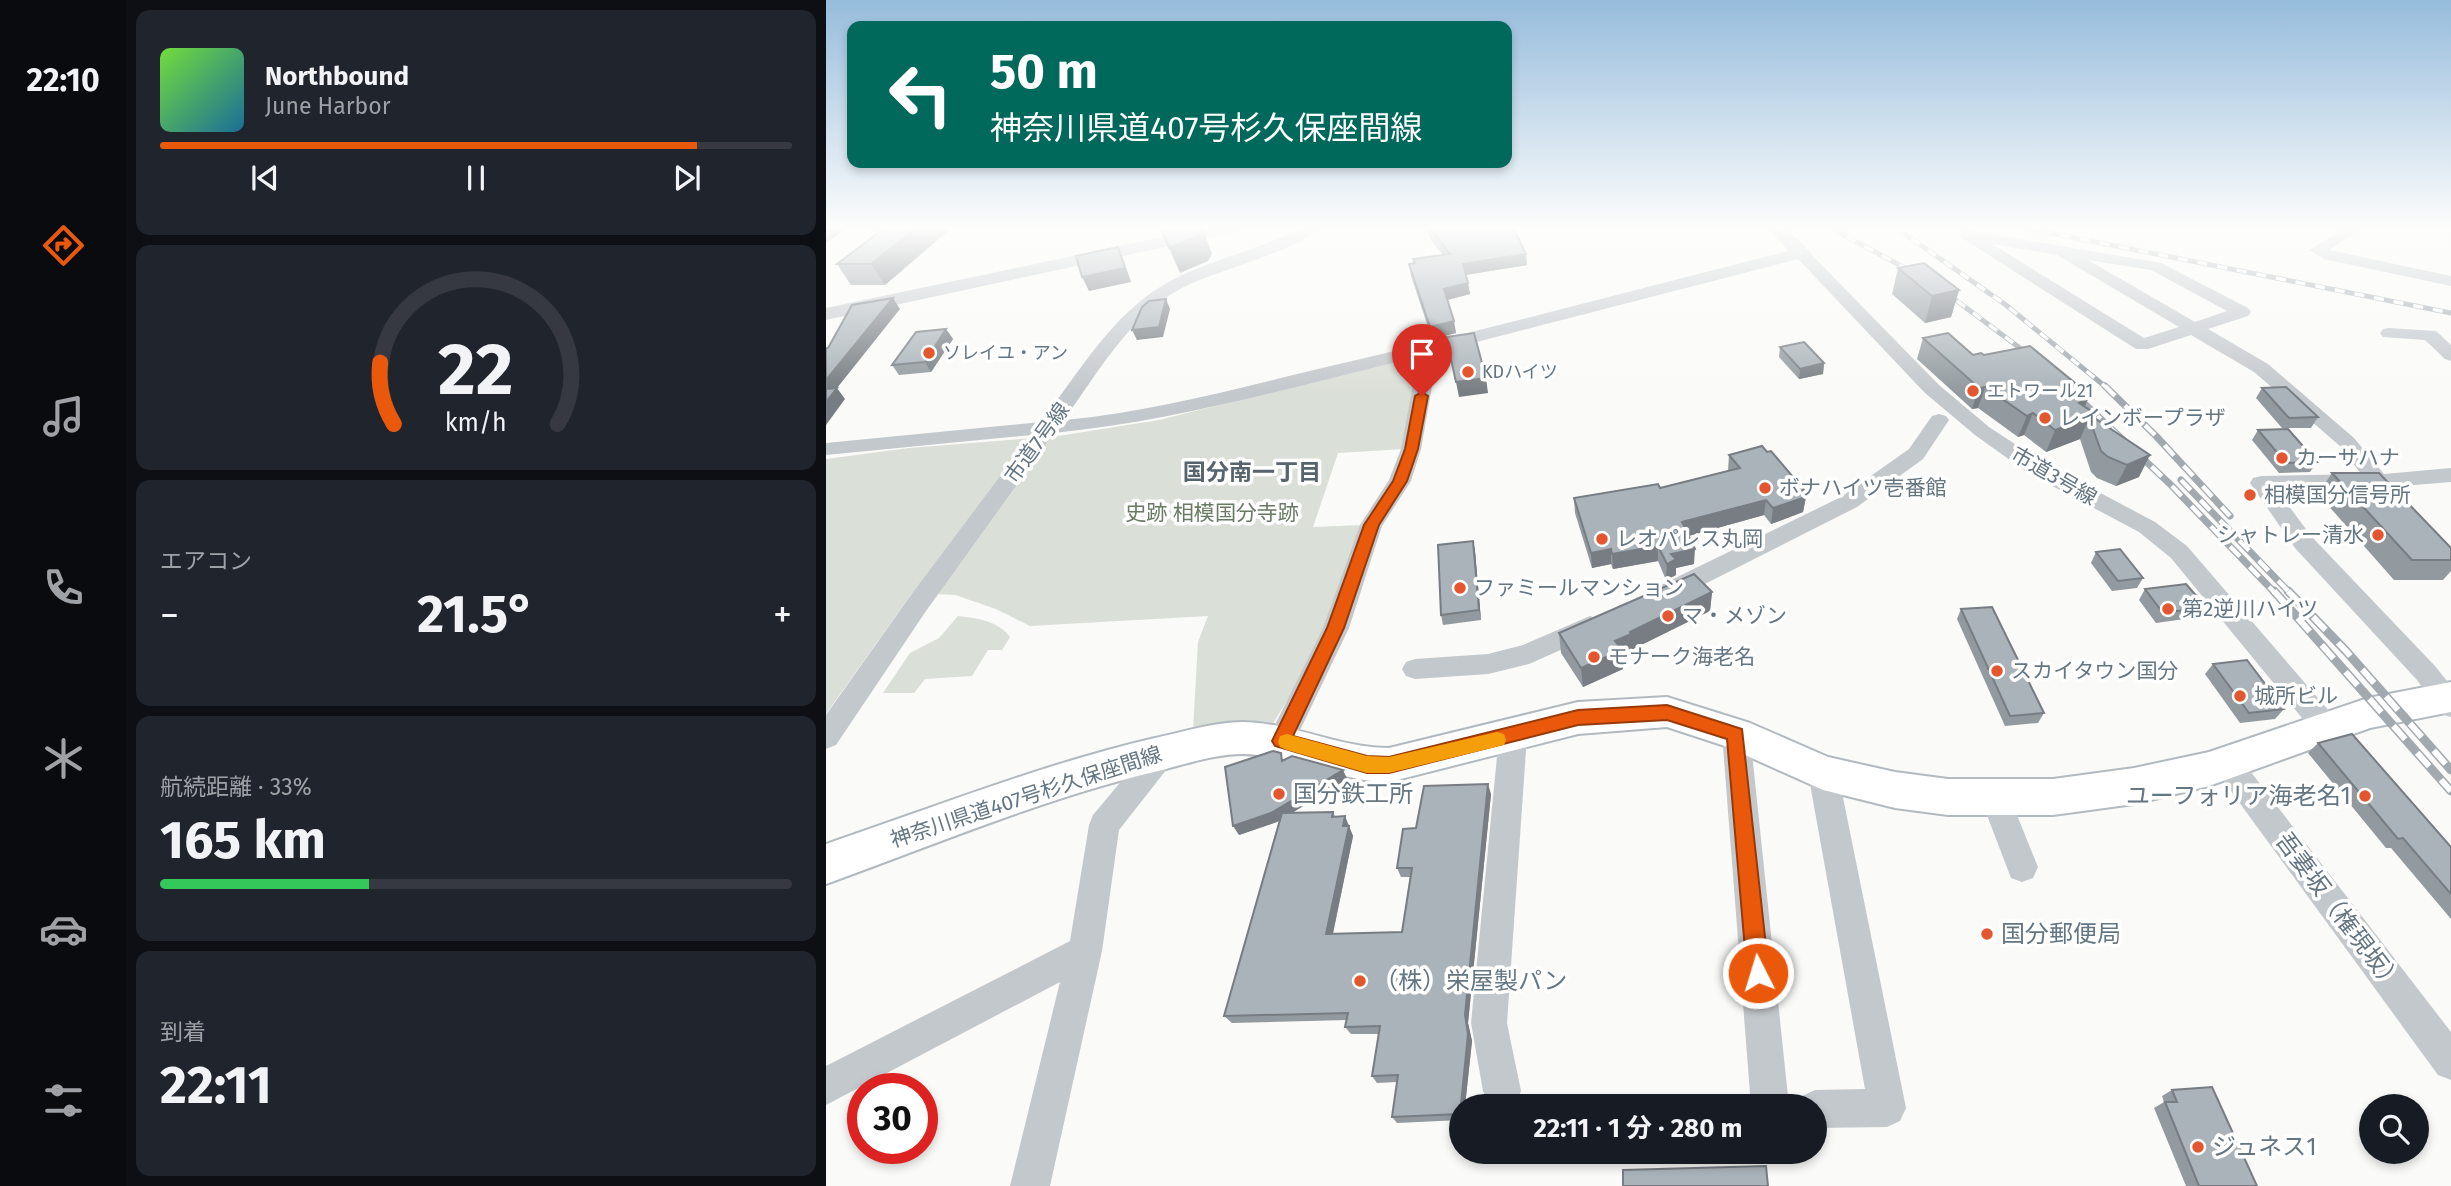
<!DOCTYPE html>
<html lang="ja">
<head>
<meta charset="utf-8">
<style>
	:root { --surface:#171b24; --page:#20242c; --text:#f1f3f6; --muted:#9ea1a6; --line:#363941; --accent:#ea580c }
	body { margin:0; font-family:"Fira Sans","Noto Sans JP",sans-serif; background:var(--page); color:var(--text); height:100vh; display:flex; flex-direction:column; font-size:26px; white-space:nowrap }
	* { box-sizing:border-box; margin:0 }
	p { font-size:23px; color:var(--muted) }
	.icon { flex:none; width:38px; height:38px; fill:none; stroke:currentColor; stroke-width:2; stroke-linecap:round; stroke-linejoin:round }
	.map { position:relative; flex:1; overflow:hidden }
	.details { display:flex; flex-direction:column; gap:10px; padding:10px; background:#0d0f14; width:700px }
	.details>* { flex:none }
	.guide { position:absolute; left:21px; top:21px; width:665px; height:147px; border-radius:14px; box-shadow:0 4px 10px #0003; background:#00695c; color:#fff; overflow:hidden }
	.buttons { position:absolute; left:1533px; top:1094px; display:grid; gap:14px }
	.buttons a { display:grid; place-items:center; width:70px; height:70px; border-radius:50%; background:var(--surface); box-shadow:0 4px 10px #0003; font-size:35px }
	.speed { position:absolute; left:21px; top:1073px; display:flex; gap:14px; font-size:35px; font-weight:700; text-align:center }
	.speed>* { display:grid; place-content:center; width:91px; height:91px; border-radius:50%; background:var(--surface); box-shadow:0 4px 10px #0003; line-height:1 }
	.speed .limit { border:10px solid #d22; background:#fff; color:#111 }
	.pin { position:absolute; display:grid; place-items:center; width:60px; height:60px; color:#fff; margin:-72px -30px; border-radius:50% 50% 50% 0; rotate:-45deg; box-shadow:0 0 7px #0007 }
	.pin .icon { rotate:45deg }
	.me { position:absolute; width:77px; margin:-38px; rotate:355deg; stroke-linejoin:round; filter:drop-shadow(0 0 5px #0008) }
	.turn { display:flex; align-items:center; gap:24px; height:147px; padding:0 28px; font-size:32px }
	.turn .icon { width:91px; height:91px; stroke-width:2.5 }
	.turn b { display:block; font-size:49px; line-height:60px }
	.big { font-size:52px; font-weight:700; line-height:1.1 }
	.details .tile { flex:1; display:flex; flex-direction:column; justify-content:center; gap:10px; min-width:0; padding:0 24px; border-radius:14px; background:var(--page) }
	.details .dial { align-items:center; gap:0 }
	.dial svg { height:182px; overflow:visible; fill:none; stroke:var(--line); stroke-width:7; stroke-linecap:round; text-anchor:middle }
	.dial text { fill:var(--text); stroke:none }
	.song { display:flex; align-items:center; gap:21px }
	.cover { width:84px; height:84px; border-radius:10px; background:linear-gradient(135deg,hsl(100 70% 55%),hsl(200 70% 35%)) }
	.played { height:7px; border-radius:4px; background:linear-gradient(90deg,var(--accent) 85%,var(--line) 85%) }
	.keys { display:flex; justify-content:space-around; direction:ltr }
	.heat { display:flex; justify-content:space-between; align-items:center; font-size:38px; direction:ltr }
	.charge { height:10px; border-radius:5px; background:linear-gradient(90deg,#34c759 33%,var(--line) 0) }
	.trip { position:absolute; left:623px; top:1094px; width:378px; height:70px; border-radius:35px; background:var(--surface); box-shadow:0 4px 10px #0003; font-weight:700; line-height:70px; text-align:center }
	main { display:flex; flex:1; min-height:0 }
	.tab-bar { display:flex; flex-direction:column; width:126px; justify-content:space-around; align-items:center; background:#090b0e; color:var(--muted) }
	.tab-bar .icon { width:49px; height:49px }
	.tab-bar .on { color:var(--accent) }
	.tab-bar b { font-size:32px; color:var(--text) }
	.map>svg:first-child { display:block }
</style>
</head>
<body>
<main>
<nav class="tab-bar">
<b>22:10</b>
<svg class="icon on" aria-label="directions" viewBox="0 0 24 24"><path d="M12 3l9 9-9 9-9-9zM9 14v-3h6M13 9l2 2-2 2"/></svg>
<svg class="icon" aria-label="music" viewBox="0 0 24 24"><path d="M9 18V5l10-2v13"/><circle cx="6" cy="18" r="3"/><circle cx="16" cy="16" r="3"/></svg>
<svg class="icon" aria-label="phone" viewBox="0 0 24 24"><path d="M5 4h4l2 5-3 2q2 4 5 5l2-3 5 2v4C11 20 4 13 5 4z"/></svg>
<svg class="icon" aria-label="climate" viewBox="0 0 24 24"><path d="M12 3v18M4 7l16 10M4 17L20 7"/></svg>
<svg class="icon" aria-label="car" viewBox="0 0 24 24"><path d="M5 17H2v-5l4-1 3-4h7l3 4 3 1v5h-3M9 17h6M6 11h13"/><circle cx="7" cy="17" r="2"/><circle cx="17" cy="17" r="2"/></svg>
<svg class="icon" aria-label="filters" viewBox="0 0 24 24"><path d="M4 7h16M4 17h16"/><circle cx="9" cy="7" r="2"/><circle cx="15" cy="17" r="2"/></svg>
</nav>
<section class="details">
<div class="tile">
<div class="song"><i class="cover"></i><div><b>Northbound</b><p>June Harbor</p></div></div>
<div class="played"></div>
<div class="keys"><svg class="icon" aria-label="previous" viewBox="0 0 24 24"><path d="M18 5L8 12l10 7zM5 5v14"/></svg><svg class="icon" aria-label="pause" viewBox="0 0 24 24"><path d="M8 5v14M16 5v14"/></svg><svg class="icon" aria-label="next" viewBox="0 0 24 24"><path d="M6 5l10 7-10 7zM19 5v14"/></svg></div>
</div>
<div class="tile dial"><svg viewBox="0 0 100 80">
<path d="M14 69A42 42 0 1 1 86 69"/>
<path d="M14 69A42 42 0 0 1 8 42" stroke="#ea580c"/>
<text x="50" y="56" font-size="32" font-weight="700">22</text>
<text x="50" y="72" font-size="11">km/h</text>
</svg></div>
<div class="tile"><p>エアコン</p>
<div class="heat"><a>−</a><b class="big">21.5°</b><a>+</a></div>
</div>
<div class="tile"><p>航続距離 · 33%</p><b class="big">165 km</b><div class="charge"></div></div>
<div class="tile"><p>到着</p><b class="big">22:11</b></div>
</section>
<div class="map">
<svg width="1625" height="1186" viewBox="0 0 1625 1186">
	<rect width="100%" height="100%" fill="#fafaf8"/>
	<g fill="#dadfd7">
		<polygon points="585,357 599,358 577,449 512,453 487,527 538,525 507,612 478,673 446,725 367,730 372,642 382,616 204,626 170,609 129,595 86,593 0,714 0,459 83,448 232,436 333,420"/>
		<path d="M 132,616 C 151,618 172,621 184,637 L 176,650 L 162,650 L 146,676 L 99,679 L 88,693 L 57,693 L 84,653 L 113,638 Z"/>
	</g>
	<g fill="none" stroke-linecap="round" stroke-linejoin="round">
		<g stroke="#b3babf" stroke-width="4">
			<path id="secondary" d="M 1625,682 L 1625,712 L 1544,728 L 1383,786 L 1308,804 L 1227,815 L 1122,815 L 1069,808 L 997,790 L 899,746 L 841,727 L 752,734 L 563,782 C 513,782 468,755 417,754 C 388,754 357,765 328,772 C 216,799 108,845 0,884 L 0,844 C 109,807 217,764 329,738 C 357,732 388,722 417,722 C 468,723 513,748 563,748 L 752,702 L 841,697 L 924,723 L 1002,757 L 1069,772 L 1122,779 L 1227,779 L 1308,768 L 1383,752 L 1542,698 Z"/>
		</g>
		<g fill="#c3c8cc" fill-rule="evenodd">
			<path d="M 477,227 L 495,227 C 473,251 387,271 354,289 C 302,318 271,374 238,420 C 324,412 408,389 492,369 C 654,332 814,288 975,248 L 981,250 L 1113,385 L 1163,427 L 1218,463 L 1329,522 L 1361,546 L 1510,719 L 1514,727 L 1510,735 L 1500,739 L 1490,735 L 1345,558 L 1313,532 L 1202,473 L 1149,435 L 1099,393 L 972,259 L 612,352 L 595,449 L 585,481 L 556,526 L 523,628 L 465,749 L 455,753 L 445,749 L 441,741 L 497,628 L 534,525 L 563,480 L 575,449 L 592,357 C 472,385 352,421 228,433 L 100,611 L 10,745 L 0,749 L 0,715 L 82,599 L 205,435 L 0,455 L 0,443 L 215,422 C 252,374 285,315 339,284 C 382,259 433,251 477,227 Z"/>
			<polygon points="1521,227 1539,227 1503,250 1625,276 1625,286 1498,259 1483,250"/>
			<path d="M 1141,230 L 1335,263 L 1422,308 L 1425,312 L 1422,316 L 1382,329 L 1442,364 L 1528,438 L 1558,474 L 1625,468 L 1625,482 L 1552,488 L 1451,490 L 1485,536 L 1609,666 L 1625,686 L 1625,717 L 1615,714 L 1591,680 L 1469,548 L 1424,483 L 1427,478 L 1435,476 L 1535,474 L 1514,446 L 1428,372 L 1365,335 L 1322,349 L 1310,349 L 1136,238 L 1133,235 L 1136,232 ZM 1166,244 L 1231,255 L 1353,327 L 1318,338 ZM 1262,260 L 1325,270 L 1401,311 L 1369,322 Z"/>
			<polygon points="1563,328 1610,331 1625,345 1625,361 1619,359 1599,340 1557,337 1554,333 1557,329"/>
			<polygon points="1113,414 1120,416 1123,420 1097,459 1031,507 851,598 842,601 833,598 830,592 833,586 1015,497 1083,449 1106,416"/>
			<polygon points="764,616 773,619 777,626 773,633 703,664 662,674 589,679 580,676 576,669 580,662 589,659 662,654 697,645"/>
			<polygon points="910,722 920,726 924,734 963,1106 925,1106 896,734 900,726"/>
			<polygon points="687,724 697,728 701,736 681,1023 695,1091 689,1104 663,1104 657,1091 645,1023 673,736 677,728"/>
			<polygon points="338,739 348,742 352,751 348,760 293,830 276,951 224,1186 184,1186 234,982 0,1105 0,1066 244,941 263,825 267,815 328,742"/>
			<polygon points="1401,751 1411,754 1625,1032 1625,1080 1612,1075 1391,772 1387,763 1391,754"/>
			<polygon points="997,760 1007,764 1012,773 1080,1108 1074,1121 1061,1127 989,1128 989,1106 971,1106 976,1096 989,1090 1039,1089 982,773 987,764"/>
			<polygon points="1169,784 1180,788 1212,867 1207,878 1196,882 1185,878 1154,797 1158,788"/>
		</g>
		<g fill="#c3c8cc" fill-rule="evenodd">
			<polygon points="384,227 417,227 408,232 0,320 0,308"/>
			<polygon points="941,227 960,227 985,253 975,259 968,257"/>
		</g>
		<use href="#secondary" fill="#fff" fill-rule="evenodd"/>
		<g stroke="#a2aab0" stroke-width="5">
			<g id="rail-far2">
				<polyline points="1003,227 1094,276"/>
				<polyline points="1069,227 1180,305 1281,388"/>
				<polyline points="1195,227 1625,313"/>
				<polyline points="1115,289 1210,360"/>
			</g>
		</g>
		<g stroke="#a2aab0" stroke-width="7">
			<g id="rail-far1">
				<polyline points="1279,386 1330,436 1404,516"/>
				<polyline points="1244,390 1345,485 1449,593"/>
				<polyline points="1355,480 1464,593"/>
			</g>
		</g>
		<g stroke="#a2aab0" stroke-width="9">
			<g id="rail">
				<polyline points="1448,591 1625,791"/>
				<polyline points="1462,591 1520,651 1625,770"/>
			</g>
		</g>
		<use href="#rail-far2" stroke="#fff" stroke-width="3.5" stroke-dasharray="10" stroke-linecap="butt"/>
		<use href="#rail-far1" stroke="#fff" stroke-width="4.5" stroke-dasharray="14" stroke-linecap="butt"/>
		<use href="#rail" stroke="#fff" stroke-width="6" stroke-dasharray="18" stroke-linecap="butt"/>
	</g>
	<g fill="#929a9f">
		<polygon points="60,227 121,227 123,230 59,285 25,285 11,264"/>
		<polygon points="598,227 687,227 700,254 701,265 640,275 644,294 622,300 630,333 606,339 585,276 583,264 617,255 607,243"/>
		<polygon points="1072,268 1133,290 1125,317 1099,323 1066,294"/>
		<polygon points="120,329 127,339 105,372 73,375 66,365"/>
		<polygon points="1097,338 1147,355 1158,355 1258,396 1259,407 1271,415 1270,419 1313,477 1290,486 1271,478 1265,472 1254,439 1220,452 1198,435 1192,437 1152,408 1146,409 1091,359"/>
		<polygon points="954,347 998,363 997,374 973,379 953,357"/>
		<polygon points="1436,388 1492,417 1485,428 1456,428 1430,398"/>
		<polygon points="1432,430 1491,462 1484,472 1453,473 1426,440"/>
		<polygon points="903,455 979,491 979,495 980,497 977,512 945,524 938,515 863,536 868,564 850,568 850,575 840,580 832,561 787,569 785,564 766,568 749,513 748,498 834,488 902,471"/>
		<polygon points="1506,473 1625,548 1625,571 1617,580 1568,580 1492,494"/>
		<polygon points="647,541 649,551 655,620 617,625 615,615"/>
		<polygon points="1270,552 1317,578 1311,588 1286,591 1265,563"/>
		<polygon points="1319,589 1380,607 1373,617 1330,623 1313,600"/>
		<polygon points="886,592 884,611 805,650 805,653 796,657 797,669 757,687 735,653 733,633"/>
		<polygon points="1135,609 1218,713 1212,723 1179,726 1131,619"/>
		<polygon points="1387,664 1458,709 1449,719 1414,723 1379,674"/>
		<polygon points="1492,743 1625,847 1625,919 1565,848 1560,848 1482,753"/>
		<polygon points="459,760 517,770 521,779 466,813 507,812 509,816 523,825 523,827 527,836 507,934 576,932 584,877 575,877 571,868 590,828 665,794 642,1023 646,1041 639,1106 635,1106 635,1120 571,1123 566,1117 571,1082 551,1083 546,1076 553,1034 525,1034 519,1027 521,1020 406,1023 398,1016 453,821 413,835"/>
		<polygon points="1346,1090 1431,1186 1360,1186 1328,1108 1338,1102 1336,1096"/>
	</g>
	<g fill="#777d82">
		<polygon points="0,227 22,227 0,243"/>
		<polygon points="91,227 121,227 123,230 59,285 45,264"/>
		<polygon points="377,229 386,254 382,261 354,273 343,248"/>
		<polygon points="292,247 298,261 305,282 263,291 256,277"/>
		<polygon points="700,254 701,265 638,275 637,264"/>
		<polygon points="642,283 644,294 620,300 618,289"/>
		<polygon points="1133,290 1125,317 1099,323 1106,296"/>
		<polygon points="67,298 74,309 11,388 19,399 0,425 0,380"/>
		<polygon points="340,299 344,309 337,337 311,340 306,330"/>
		<polygon points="628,321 630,333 606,339 604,327"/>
		<polygon points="120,329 127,339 105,372 99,362"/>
		<polygon points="998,363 997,374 973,379 974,369"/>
		<polygon points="660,378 662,393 633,397 630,382"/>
		<polygon points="1159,387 1152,408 1146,409 1153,388"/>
		<polygon points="1260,392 1256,401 1262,399 1253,420 1246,415 1255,394"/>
		<polygon points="1207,413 1198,435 1192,437 1201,416"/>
		<polygon points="1263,418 1254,439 1220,452 1229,430"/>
		<polygon points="1324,455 1313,477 1290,486 1301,465"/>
		<polygon points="976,491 979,491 978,498 980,497 977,512 945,524 947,508"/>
		<polygon points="940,500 938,515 855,538 856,522"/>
		<polygon points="647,541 649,551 655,620 653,610"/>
		<polygon points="832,546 832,561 787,569 786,554"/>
		<polygon points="785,549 785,564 766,568 765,553"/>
		<polygon points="869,549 868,564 850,568 850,575 840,580 841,564 845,554"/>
		<polygon points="886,592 884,611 805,650 805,653 796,657 797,669 757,687 755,668 789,641 804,632"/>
		<polygon points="517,770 521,779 451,822 413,835 407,826"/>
		<polygon points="662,784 665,794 642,1023 646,1041 639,1106 635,1106 635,1116 634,1114 639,1015"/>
		<polygon points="519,816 527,836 505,942 500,934"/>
	</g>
	<g fill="#aab3b9" stroke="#777d82" stroke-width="2">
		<polygon points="60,227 91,227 45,264 11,264"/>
		<polygon points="334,227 376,227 377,229 373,236 343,248"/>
		<polygon points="603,227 687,227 700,254 637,264 642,283 618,289 628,321 604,327 583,264 589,263 587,259 624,254"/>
		<polygon points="292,247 299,268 256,277 250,256"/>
		<polygon points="1098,263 1133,290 1106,296 1072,268"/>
		<polygon points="67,298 0,380 0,348 2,348 26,305"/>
		<polygon points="340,299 333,327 306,330 316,307 323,301"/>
		<polygon points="120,329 99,362 66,365 90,332"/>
		<polygon points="648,333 660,378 630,382 620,337"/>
		<polygon points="1122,333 1147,355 1155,353 1158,355 1204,346 1260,392 1255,394 1262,399 1253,403 1271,415 1267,417 1324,455 1301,465 1282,457 1275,451 1263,418 1229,430 1207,413 1201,416 1159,387 1153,388 1097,338"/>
		<polygon points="978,342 998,363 974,369 954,347"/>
		<polygon points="1460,387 1492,417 1463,418 1436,388"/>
		<polygon points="11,388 0,402 0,389"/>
		<polygon points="1462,429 1491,462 1460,463 1432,430"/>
		<polygon points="936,446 941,452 945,451 979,491 976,491 980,497 947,508 940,500 856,522 869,549 845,554 850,559 841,564 832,546 786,554 785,549 765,553 748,498 832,484 834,488 914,468 903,455"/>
		<polygon points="1506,473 1553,473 1625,548 1625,560 1586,560"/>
		<polygon points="647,541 653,610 615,615 612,545"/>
		<polygon points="1294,549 1317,578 1292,581 1270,552"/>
		<polygon points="868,574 886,592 804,632 805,634 789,641 796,650 755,668 733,633"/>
		<polygon points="1360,584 1380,607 1337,613 1319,589"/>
		<polygon points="1166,607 1218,713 1184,716 1135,609"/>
		<polygon points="1421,660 1458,709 1423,713 1387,664"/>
		<polygon points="1526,734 1625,847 1625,894 1577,838 1572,839 1492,743"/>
		<polygon points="447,751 455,753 456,761 466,756 517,770 445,813 407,826 399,767"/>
		<polygon points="662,784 639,1015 642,1034 634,1114 566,1117 572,1075 546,1076 554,1026 519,1027 522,1013 398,1016 456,813 507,812 506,817 519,816 517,826 523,826 500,934 576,932 586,868 571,868 577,829 590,828 598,786"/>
		<polygon points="1386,1087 1431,1186 1373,1186 1339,1102 1351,1102 1346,1090"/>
		<polygon points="940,1166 942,1186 797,1186 797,1170"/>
	</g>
	<linearGradient id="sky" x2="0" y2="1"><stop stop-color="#96bcdc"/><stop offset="0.58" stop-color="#fdfdfc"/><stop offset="1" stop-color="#fdfdfc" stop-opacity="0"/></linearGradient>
	<rect width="1625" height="393" fill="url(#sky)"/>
	<polygon fill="#ea580c" stroke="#983908" stroke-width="2" points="596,392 602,396 592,449 581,481 553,525 518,628 467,736 541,756 563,757 752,710 841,705 916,729 943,973 940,981 932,984 924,981 921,973 901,739 841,720 752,725 563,773 541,773 449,746 446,741 501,628 538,525 567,481 579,449 589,396"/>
	<polygon fill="#f59e0b" points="671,732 678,734 680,740 678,745 563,773 541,773 461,750 454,747 452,742 454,736 461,734 541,756 563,757"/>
	<g fill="#e4572e" stroke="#fff" stroke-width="2.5">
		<circle cx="103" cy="353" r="7"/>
		<circle cx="642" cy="372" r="7"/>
		<circle cx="1147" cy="391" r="7"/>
		<circle cx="1219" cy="418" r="7"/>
		<circle cx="1456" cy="458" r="7"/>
		<circle cx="939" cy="488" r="7"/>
		<circle cx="1424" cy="495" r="7"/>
		<circle cx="1552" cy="535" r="7"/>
		<circle cx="776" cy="539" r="7"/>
		<circle cx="634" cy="588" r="7"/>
		<circle cx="1342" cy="609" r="7"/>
		<circle cx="842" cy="616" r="7"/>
		<circle cx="768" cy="657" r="7"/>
		<circle cx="1171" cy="671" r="7"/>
		<circle cx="1414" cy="696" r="7"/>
		<circle cx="453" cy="794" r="7"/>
		<circle cx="1539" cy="796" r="7"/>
		<circle cx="1161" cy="934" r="7"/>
		<circle cx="534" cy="981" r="7"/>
		<circle cx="1372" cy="1147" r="7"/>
	</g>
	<g text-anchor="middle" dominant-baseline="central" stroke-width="7" stroke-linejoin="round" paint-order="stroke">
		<g font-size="18" fill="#657683" stroke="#fff" text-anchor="start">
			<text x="117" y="353">ソレイユ・アン</text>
			<text x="656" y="372">KDハイツ</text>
			<text x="1161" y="391">エトワール21</text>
		</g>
		<g font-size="21" fill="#657683" stroke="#fff" text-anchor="start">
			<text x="1233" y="418">レインボープラザ</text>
			<text x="1470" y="458">カーサハナ</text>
			<text x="953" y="488">ボナハイツ壱番館</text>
			<text x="1438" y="495">相模国分信号所</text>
			<text x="1538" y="535" text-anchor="end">シャトレー清水</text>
			<text x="790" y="539">レオパレス丸岡</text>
			<text x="648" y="588">ファミールマンション</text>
			<text x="1356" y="609">第2逆川ハイツ</text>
			<text x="856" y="616">マ・メゾン</text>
			<text x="782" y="657">モナーク海老名</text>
			<text x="1185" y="671">スカイタウン国分</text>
			<text x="1428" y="696">城所ビル</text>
		</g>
		<g font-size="21" fill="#657683" stroke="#fff">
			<text transform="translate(211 443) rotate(-54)">市道7号線</text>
			<text transform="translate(1228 476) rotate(30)">市道3号線</text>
			<text transform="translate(200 797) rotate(-18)">神奈川県道407号杉久保座間線</text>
		</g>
		<g font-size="21" fill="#687a64" stroke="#fff">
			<text x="386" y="513">史跡 相模国分寺跡</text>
		</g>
		<g font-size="23" font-weight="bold" fill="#57646e" stroke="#fff">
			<text x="426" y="472">国分南一丁目</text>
		</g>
		<g font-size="24" fill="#657683" stroke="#fff" text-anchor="start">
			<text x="467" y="794">国分鉄工所</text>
			<text x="1525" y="796" text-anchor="end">ユーフォリア海老名1</text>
			<text x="1175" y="934">国分郵便局</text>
			<text x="548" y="981">（株）栄屋製パン</text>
			<text x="1386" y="1147">ジュネス1</text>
		</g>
		<g font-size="24" fill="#657683" stroke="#fff">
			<text transform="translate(1513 912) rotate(53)">吾妻坂（権現坂）</text>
		</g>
	</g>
</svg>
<div class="buttons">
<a><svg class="icon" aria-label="search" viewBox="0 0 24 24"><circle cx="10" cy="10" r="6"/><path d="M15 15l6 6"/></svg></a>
</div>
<div class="speed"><div class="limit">30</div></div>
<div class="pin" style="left:596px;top:396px;background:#d93025"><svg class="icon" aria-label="arrive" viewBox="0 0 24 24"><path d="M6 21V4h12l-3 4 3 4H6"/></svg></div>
<svg class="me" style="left:932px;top:973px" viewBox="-20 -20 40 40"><circle r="17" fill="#ea580c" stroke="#fff" stroke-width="3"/><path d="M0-11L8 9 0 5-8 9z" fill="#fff"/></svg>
<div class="trip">22:11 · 1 分 · 280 m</div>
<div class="guide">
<div class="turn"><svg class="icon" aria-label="left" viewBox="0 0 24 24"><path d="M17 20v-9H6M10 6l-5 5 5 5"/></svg><div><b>50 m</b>神奈川県道407号杉久保座間線</div></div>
</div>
</div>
</main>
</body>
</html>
